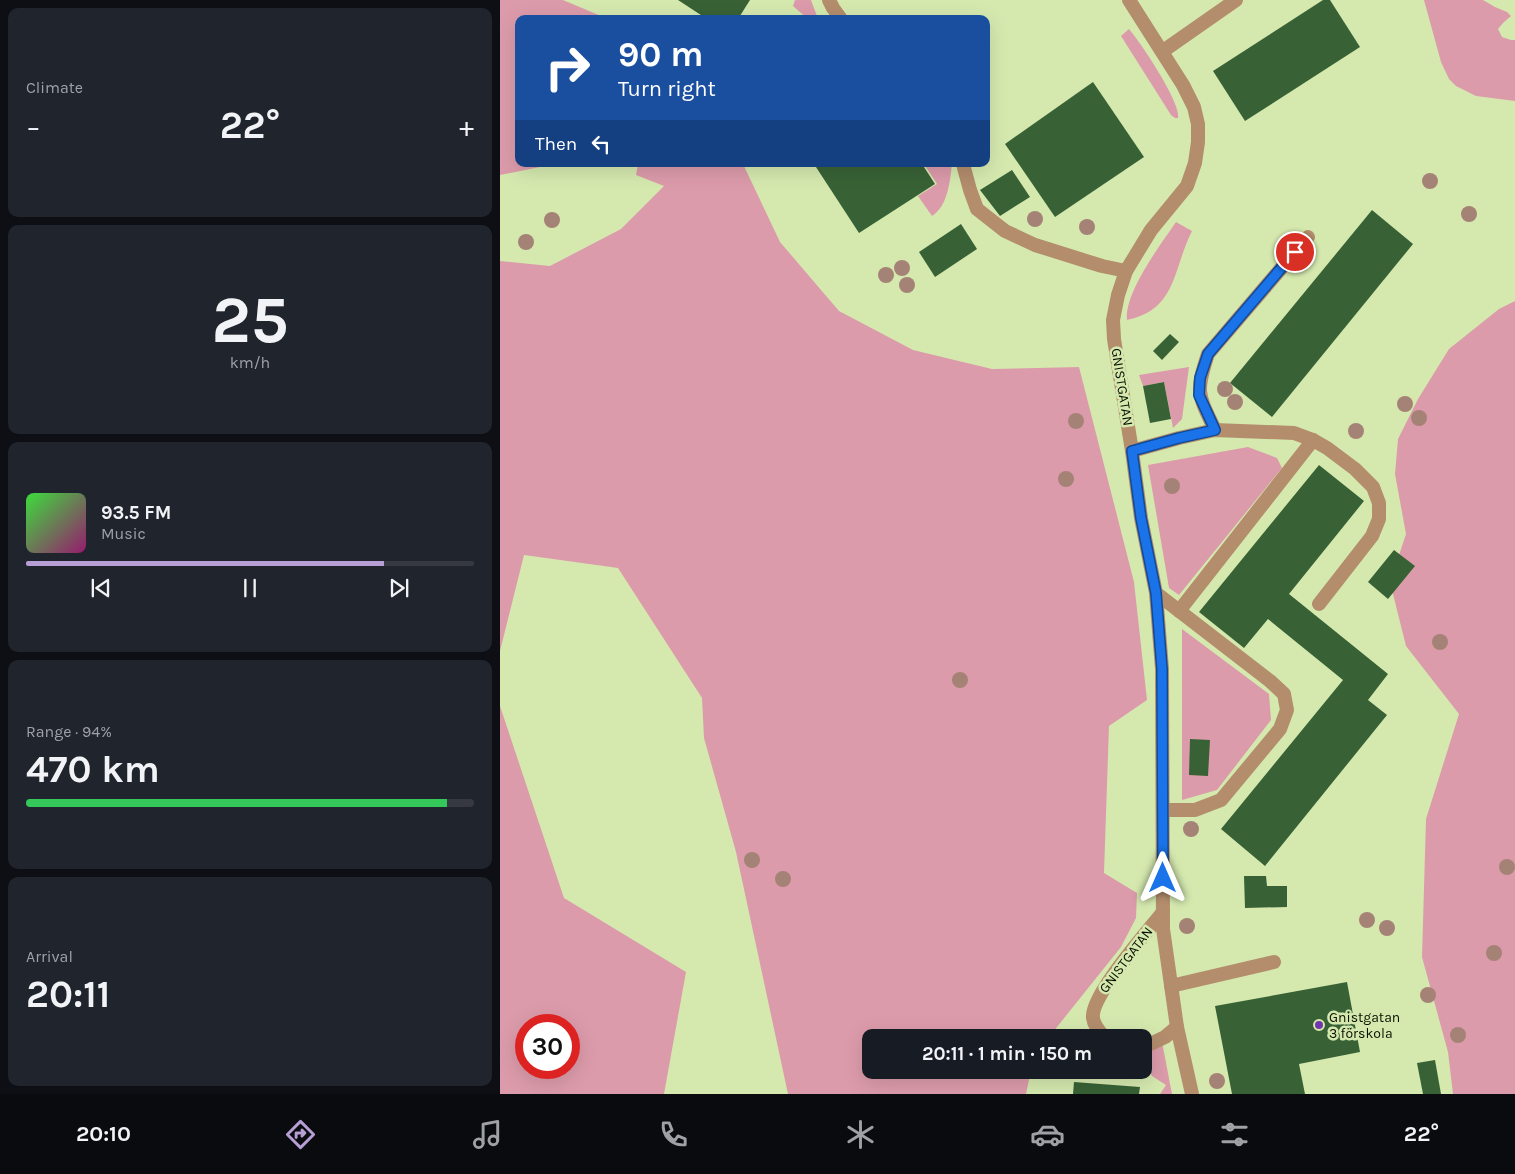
<!DOCTYPE html>
<html lang="en">
<head>
<meta charset="utf-8">
<style>
	:root { --surface:#171b24; --page:#20242c; --text:#f1f3f6; --muted:#9ea1a6; --line:#363941; --accent:#b79ed5 }
	body { margin:0; font-family:Karla,sans-serif; background:var(--page); color:var(--text); height:100vh; display:flex; flex-direction:column; font-size:19px; white-space:nowrap }
	* { box-sizing:border-box; margin:0 }
	p { font-size:16px; color:var(--muted) }
	.icon { flex:none; width:28px; height:28px; fill:none; stroke:currentColor; stroke-width:2; stroke-linecap:round; stroke-linejoin:round }
	.map { position:relative; flex:1; overflow:hidden }
	.panel { display:flex; flex-direction:column; gap:8px; padding:8px; background:#0d0f14; width:500px }
	.panel>* { flex:none }
	.banner { position:absolute; left:15px; top:15px; width:475px; height:152px; border-radius:10px; box-shadow:0 5px 20px #0002; background:#1a4fa0; color:#fff; overflow:hidden }
	.speed { position:absolute; left:15px; top:1014px; display:flex; gap:10px; font-size:25px; font-weight:700; text-align:center }
	.speed>* { display:grid; place-content:center; width:65px; height:65px; border-radius:50%; background:var(--surface); box-shadow:0 5px 20px #0002; line-height:1 }
	.speed .limit { border:8px solid #d22; background:#fff; color:#111 }
	.pin { position:absolute; display:grid; place-items:center; width:42px; height:42px; color:#fff; margin:-21px; border:2px solid #fff; border-radius:50%; box-shadow:0 1px 5px #0007 }
	.me { position:absolute; width:55px; margin:-28px; rotate:0deg; stroke-linejoin:round; filter:drop-shadow(0 0 4px #0008) }
	.turn { display:flex; align-items:center; gap:18px; height:105px; padding:0 20px; font-size:22px }
	.turn .icon { width:65px; height:65px; stroke-width:2.5 }
	.turn b { display:block; font-size:35px; line-height:42px }
	.then { display:flex; align-items:center; height:48px; padding:0 20px; background:#0003; gap:10px; font-size:19px }
	.big { font-size:38px; font-weight:700; line-height:1.1 }
	.panel .tile { flex:1; display:flex; flex-direction:column; justify-content:center; gap:8px; min-width:0; padding:0 18px; border-radius:10px; background:var(--page) }
	.panel .dial { align-items:center; gap:0 }
	.dial b { font-size:65px; line-height:1 }
	.song { display:flex; align-items:center; gap:15px }
	.cover { width:60px; height:60px; border-radius:8px; background:linear-gradient(135deg,hsl(120 70% 55%),hsl(320 70% 35%)) }
	.played { height:5px; border-radius:2px; background:linear-gradient(90deg,var(--accent) 80%,var(--line) 80%) }
	.keys { display:flex; justify-content:space-around; direction:ltr }
	.heat { display:flex; justify-content:space-between; align-items:center; font-size:28px; direction:ltr }
	.charge { height:8px; border-radius:4px; background:linear-gradient(90deg,#34c759 94%,var(--line) 0) }
	.trip { position:absolute; left:362px; top:1029px; width:290px; height:50px; border-radius:10px; background:var(--surface); box-shadow:0 5px 20px #0002; font-weight:700; line-height:50px; text-align:center }
	.menu { display:flex; height:80px; justify-content:space-around; align-items:center; background:#090b0e; color:var(--muted) }
	.menu .icon { width:35px; height:35px }
	.menu .active { color:var(--accent) }
	.menu b { font-size:22px; color:var(--text) }
	main { display:flex; flex:1; min-height:0 }
	.map>svg:first-child { display:block }
</style>
</head>
<body>
<main>
<section class="panel">
<div class="tile"><p>Climate</p>
<div class="heat"><a>−</a><b class="big">22°</b><a>+</a></div>
</div>
<div class="tile dial"><b>25</b><p>km/h</p></div>
<div class="tile">
<div class="song"><i class="cover"></i><div><b>93.5 FM</b><p>Music</p></div></div>
<div class="played"></div>
<div class="keys"><svg class="icon" aria-label="previous" viewBox="0 0 24 24"><path d="M18 5L8 12l10 7zM5 5v14"/></svg><svg class="icon" aria-label="pause" viewBox="0 0 24 24"><path d="M8 5v14M16 5v14"/></svg><svg class="icon" aria-label="next" viewBox="0 0 24 24"><path d="M6 5l10 7-10 7zM19 5v14"/></svg></div>
</div>
<div class="tile"><p>Range · 94%</p><b class="big">470 km</b><div class="charge"></div></div>
<div class="tile"><p>Arrival</p><b class="big">20:11</b></div>
</section>
<div class="map">
<svg width="1015" height="1094" viewBox="0 0 1015 1094">
	<rect width="100%" height="100%" fill="#d5e9af"/>
	<g fill="#dc9bab" fill-rule="evenodd">
		<polygon points="0,0 63,0 108,19 19,19 19,164 49,164 45,166 0,175"/>
		<polygon points="295,0 311,0 318,19 308,19 293,6"/>
		<polygon points="924,0 983,0 995,7 1007,12 1011,16 1003,23 998,29 1002,37 1011,40 1015,40 1015,101 976,96 956,86 949,79 941,62"/>
		<path d="M 629,29 C 641,43 681,103 678,118 L 675,118 L 671,115 L 621,36 Z"/>
		<polygon points="138,164 243,164 280,242 339,311 413,350 492,369 579,367 634,582 647,700 609,726 604,873 637,893 636,918 621,947 549,1037 371,1038 371,1070 531,1070 526,1094 288,1094 236,852 204,738 202,698 118,568 24,555 0,651 0,261 50,266 121,229 164,186 136,175"/>
		<path d="M 424,164 L 452,164 C 450,181 448,206 432,216 L 418,196 L 437,184 Z"/>
		<path d="M 676,222 L 692,231 C 673,268 677,310 627,320 C 624,293 661,244 676,222 Z"/>
		<polygon points="1015,301 1015,1094 953,1094 948,1052 922,957 926,819 959,714 906,646 890,582 906,534 895,474 898,439 918,399 949,349 999,309"/>
		<polygon points="689,367 682,419 673,428 664,382 643,386 639,375"/>
		<polygon points="748,447 777,458 782,468 679,595 669,588 648,465"/>
		<polygon points="682,629 769,694 771,720 717,790 682,800"/>
		<path d="M 0,706 L 64,898 L 186,972 L 164,1094 L 0,1094 ZM 26,1025 L 69,1025 L 69,1068 L 26,1068 Z"/>
		<polygon points="662,1042 672,1094 660,1094 666,1085 652,1076 648,1069 648,1044"/>
	</g>
	<g fill="#386236">
		<polygon points="178,0 250,0 238,19 207,19"/>
		<polygon points="823,0 830,0 860,47 745,121 713,71"/>
		<polygon points="593,82 644,157 555,217 505,144"/>
		<polygon points="314,164 422,164 435,184 359,233"/>
		<polygon points="512,170 530,197 500,216 480,190"/>
		<polygon points="872,210 913,244 772,417 730,383"/>
		<polygon points="461,224 477,249 435,277 419,252"/>
		<polygon points="670,334 679,342 662,360 653,351"/>
		<polygon points="664,382 671,419 650,423 643,386"/>
		<polygon points="819,465 864,501 789,594 888,674 868,700 887,715 765,866 721,829 843,680 768,619 744,648 699,612"/>
		<polygon points="894,550 915,566 888,599 868,582"/>
		<polygon points="690,739 710,740 708,776 689,775"/>
		<polygon points="744,876 766,876 767,886 787,886 787,907 745,908"/>
		<polygon points="847,982 860,1052 799,1064 805,1094 732,1094 715,1006"/>
		<polygon points="935,1060 941,1094 923,1094 917,1063"/>
		<polygon points="574,1082 640,1087 639,1094 573,1094"/>
	</g>
	<g fill="none" stroke-linecap="round" stroke-linejoin="round">
		<g stroke="#b38d6c" stroke-width="14">
			<polyline points="329,0 333,8 341,19"/>
			<polyline points="663,51 736,0"/>
			<polyline points="463,164 470,190 477,209 505,231 535,245 602,266 626,271"/>
			<path d="M 715,430 C 698,394 695,393 708,354 L 808,237"/>
			<polyline points="632,451 679,438 715,430 794,433 813,440 827,448 855,469 873,487 879,503 879,519 872,536 819,604"/>
			<polyline points="656,593 770,681 784,694 787,710 780,729 721,800 695,810 663,810"/>
			<polyline points="679,611 813,440"/>
			<polyline points="671,986 774,962"/>
			<path d="M 605,1038 C 600,1032 594,1026 593,1018 C 590,996 648,931 663,912"/>
			<polyline points="644,1047 665,1037 677,1027"/>
		</g>
		<polyline stroke="#b38d6c" stroke-width="14" points="629,0 683,85 694,107 698,124 698,142 695,163 687,186 651,230 626,271 618,295 613,320 614,339 632,451 641,518 656,593 662,669 663,929 677,1027 692,1094"/>
	</g>
	<g fill="#a58276">
		<circle cx="930" cy="181" r="8"/>
		<circle cx="969" cy="214" r="8"/>
		<circle cx="535" cy="219" r="8"/>
		<circle cx="52" cy="220" r="8"/>
		<circle cx="587" cy="227" r="8"/>
		<circle cx="26" cy="242" r="8"/>
		<circle cx="402" cy="268" r="8"/>
		<circle cx="386" cy="275" r="8"/>
		<circle cx="407" cy="285" r="8"/>
		<circle cx="725" cy="389" r="8"/>
		<circle cx="735" cy="402" r="8"/>
		<circle cx="905" cy="404" r="8"/>
		<circle cx="919" cy="418" r="8"/>
		<circle cx="576" cy="421" r="8"/>
		<circle cx="856" cy="431" r="8"/>
		<circle cx="566" cy="479" r="8"/>
		<circle cx="672" cy="486" r="8"/>
		<circle cx="940" cy="642" r="8"/>
		<circle cx="460" cy="680" r="8"/>
		<circle cx="691" cy="829" r="8"/>
		<circle cx="252" cy="860" r="8"/>
		<circle cx="1007" cy="867" r="8"/>
		<circle cx="283" cy="879" r="8"/>
		<circle cx="867" cy="920" r="8"/>
		<circle cx="687" cy="926" r="8"/>
		<circle cx="887" cy="928" r="8"/>
		<circle cx="994" cy="953" r="8"/>
		<circle cx="928" cy="995" r="8"/>
		<circle cx="958" cy="1035" r="8"/>
		<circle cx="717" cy="1081" r="8"/>
	</g>
	<g fill="none" stroke-linecap="round" stroke-linejoin="round">
		<g stroke="#114b97" stroke-width="12">
			<polyline id="route" points="663,878 662,669 656,593 641,518 632,451 679,438 715,430 699,395 700,378 708,354 795,252"/>
		</g>
		<use href="#route" stroke="#1a73e8" stroke-width="9"/>
	</g>
	<circle fill="#7136ac" stroke="#d5e9af" stroke-width="2" cx="819" cy="1025" r="5"/>
	<g text-anchor="middle" dominant-baseline="central" stroke-width="5" stroke-linejoin="round" paint-order="stroke">
		<g font-size="14" fill="#0b1100" stroke="#d5e9af">
			<text transform="translate(622 387) rotate(81)">GNISTGATAN</text>
			<text transform="translate(626 960) rotate(-53)">GNISTGATAN</text>
		</g>
		<g font-size="14" fill="#0b1100" stroke="#d5e9af" text-anchor="start">
			<text x="829" y="1017">Gnistgatan<tspan x="829" dy="16">3 förskola</tspan></text>
		</g>
	</g>
</svg>
<div class="speed"><div class="limit">30</div></div>
<div class="pin" style="left:795px;top:252px;background:#d93025"><svg class="icon" aria-label="arrive" viewBox="0 0 24 24"><path d="M6 21V4h12l-3 4 3 4H6"/></svg></div>
<svg class="me" style="left:663px;top:878px" viewBox="-20 -20 40 40"><path d="M0-17L14 15 0 8-14 15z" fill="#1a73e8" stroke="#fff" stroke-width="4"/></svg>
<div class="trip">20:11 · 1 min · 150 m</div>
<div class="banner">
<div class="turn"><svg class="icon" aria-label="right" viewBox="0 0 24 24"><path d="M7 20v-9h11M14 6l5 5-5 5"/></svg><div><b>90 m</b>Turn right</div></div>
<div class="then">Then<svg class="icon" aria-label="left" viewBox="0 0 24 24"><path d="M17 20v-9H6M10 6l-5 5 5 5"/></svg></div>
</div>
</div>
</main>
<nav class="menu">
<b>20:10</b>
<svg class="icon active" aria-label="directions" viewBox="0 0 24 24"><path d="M12 3l9 9-9 9-9-9zM9 14v-3h6M13 9l2 2-2 2"/></svg>
<svg class="icon" aria-label="music" viewBox="0 0 24 24"><path d="M9 18V5l10-2v13"/><circle cx="6" cy="18" r="3"/><circle cx="16" cy="16" r="3"/></svg>
<svg class="icon" aria-label="phone" viewBox="0 0 24 24"><path d="M5 4h4l2 5-3 2q2 4 5 5l2-3 5 2v4C11 20 4 13 5 4z"/></svg>
<svg class="icon" aria-label="climate" viewBox="0 0 24 24"><path d="M12 3v18M4 7l16 10M4 17L20 7"/></svg>
<svg class="icon" aria-label="car" viewBox="0 0 24 24"><path d="M5 17H2v-5l4-1 3-4h7l3 4 3 1v5h-3M9 17h6M6 11h13"/><circle cx="7" cy="17" r="2"/><circle cx="17" cy="17" r="2"/></svg>
<svg class="icon" aria-label="filters" viewBox="0 0 24 24"><path d="M4 7h16M4 17h16"/><circle cx="9" cy="7" r="2"/><circle cx="15" cy="17" r="2"/></svg>
<b>22°</b>
</nav>
</body>
</html>
